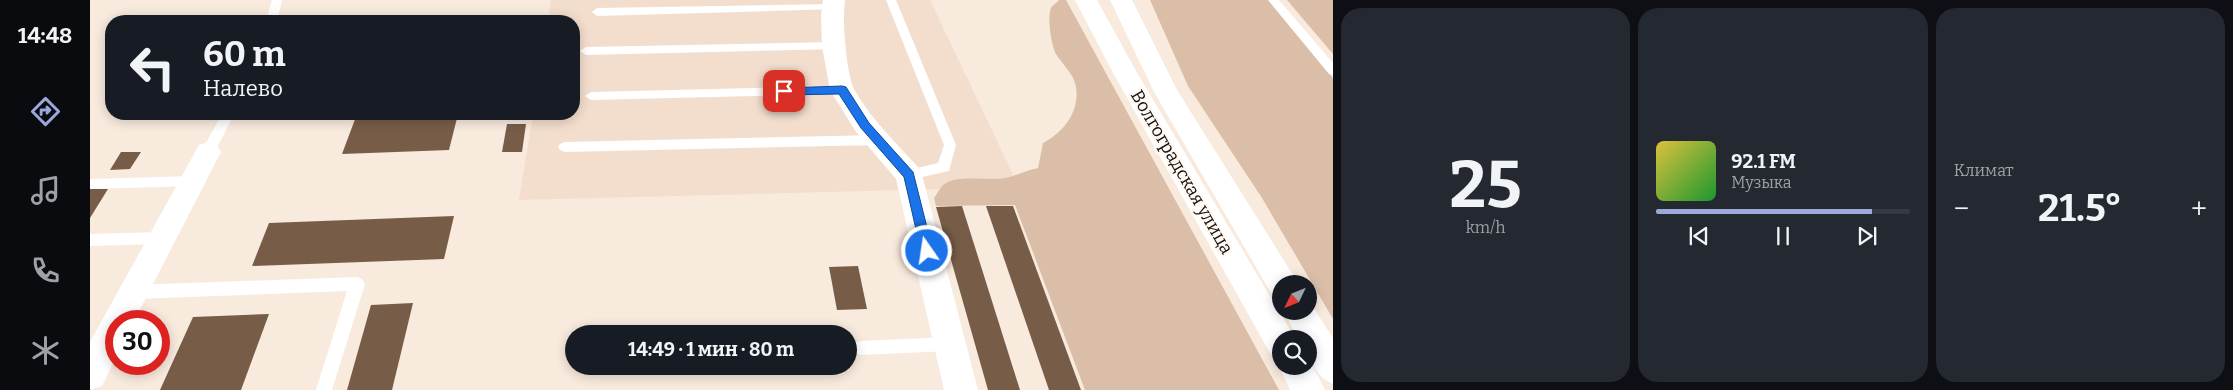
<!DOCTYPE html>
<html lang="ru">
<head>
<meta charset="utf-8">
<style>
	:root { --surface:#171b24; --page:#242831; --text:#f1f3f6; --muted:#9ea1a6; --line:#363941; --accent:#9ea7dc }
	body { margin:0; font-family:Bitter,serif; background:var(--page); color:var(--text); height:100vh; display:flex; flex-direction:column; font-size:19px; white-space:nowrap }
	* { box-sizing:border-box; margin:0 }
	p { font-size:16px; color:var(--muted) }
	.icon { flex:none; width:28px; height:28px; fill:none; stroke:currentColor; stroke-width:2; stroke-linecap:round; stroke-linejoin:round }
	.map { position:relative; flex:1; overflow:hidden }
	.side { display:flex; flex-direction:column; gap:8px; padding:8px; background:#0d0f14; width:900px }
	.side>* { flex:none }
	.guide { position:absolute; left:15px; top:15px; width:475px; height:105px; border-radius:20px; box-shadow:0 2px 12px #0003; background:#171b24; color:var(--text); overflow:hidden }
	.needle { width:32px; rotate:227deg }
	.buttons { position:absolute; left:1182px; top:275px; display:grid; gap:10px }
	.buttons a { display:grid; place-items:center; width:45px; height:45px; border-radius:50%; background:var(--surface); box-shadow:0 2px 12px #0003; font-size:25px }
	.speed { position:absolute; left:15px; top:310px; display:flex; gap:10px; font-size:25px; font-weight:700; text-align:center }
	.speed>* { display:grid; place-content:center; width:65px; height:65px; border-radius:50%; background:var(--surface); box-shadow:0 2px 12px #0003; line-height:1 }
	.speed .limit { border:8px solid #d22; background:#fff; color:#111 }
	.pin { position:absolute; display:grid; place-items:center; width:42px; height:42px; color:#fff; margin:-21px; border-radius:10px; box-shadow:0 2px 8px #0006 }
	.me { position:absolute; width:55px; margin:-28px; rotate:347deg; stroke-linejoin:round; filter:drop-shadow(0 0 4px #0008) }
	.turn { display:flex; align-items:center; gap:18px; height:105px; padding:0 15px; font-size:22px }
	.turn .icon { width:65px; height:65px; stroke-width:2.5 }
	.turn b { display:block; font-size:35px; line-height:42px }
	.big { font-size:38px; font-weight:700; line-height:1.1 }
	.side .tile { flex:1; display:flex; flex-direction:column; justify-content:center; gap:8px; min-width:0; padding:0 18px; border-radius:20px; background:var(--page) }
	.side .dial { align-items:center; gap:0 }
	.dial b { font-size:65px; line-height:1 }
	.song { display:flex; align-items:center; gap:15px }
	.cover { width:60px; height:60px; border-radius:8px; background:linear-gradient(135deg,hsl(50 70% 55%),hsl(130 70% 35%)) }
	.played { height:5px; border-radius:2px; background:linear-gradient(90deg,var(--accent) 85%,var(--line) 85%) }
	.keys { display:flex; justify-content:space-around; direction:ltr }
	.heat { display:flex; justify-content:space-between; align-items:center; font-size:28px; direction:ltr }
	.side .tiles { flex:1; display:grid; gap:8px; grid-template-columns:repeat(3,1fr) }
	.trip { position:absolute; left:475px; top:325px; width:292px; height:50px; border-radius:25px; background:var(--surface); box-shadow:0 2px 12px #0003; font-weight:700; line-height:50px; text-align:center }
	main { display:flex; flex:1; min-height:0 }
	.tabs { display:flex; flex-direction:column; width:90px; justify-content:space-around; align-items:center; background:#090b0e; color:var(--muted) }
	.tabs .icon { width:35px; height:35px }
	.tabs .current { color:var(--accent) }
	.tabs b { font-size:22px; color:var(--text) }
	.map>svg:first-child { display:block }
</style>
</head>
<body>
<main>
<nav class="tabs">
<b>14:48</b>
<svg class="icon current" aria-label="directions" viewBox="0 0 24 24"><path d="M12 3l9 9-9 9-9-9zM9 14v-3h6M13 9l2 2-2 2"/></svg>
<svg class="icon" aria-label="music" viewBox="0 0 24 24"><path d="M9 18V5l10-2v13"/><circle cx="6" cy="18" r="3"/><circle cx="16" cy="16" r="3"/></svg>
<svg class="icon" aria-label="phone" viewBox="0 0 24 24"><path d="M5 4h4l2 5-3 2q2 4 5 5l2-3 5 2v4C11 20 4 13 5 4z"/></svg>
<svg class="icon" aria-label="climate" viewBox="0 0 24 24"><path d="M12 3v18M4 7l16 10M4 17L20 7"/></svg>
</nav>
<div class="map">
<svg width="1243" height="390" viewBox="0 0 1243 390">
	<rect width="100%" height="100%" fill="#f9eade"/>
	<polygon fill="#f3decd" points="461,0 840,0 929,187 429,200 443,114 484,114 484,21 458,21"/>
	<g fill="#dbbea7">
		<path d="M 969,0 L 976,0 L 1189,390 L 995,390 L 925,205 L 846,206 L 844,198 C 847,194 850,188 853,185 C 865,174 898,181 915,178 C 926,176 937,170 948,168 L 953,143 C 973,133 990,112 986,87 C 984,74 972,64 966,54 C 961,45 957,17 961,8 C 962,5 967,3 969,0 Z"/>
		<polygon points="1060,0 1180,0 1243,78 1243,319 1172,198 1098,86"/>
		<polygon points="1197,0 1243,0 1243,54"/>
	</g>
	<g fill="#775d48">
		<polygon points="391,18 391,21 328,21 328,20"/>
		<polygon points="267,114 368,114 359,150 252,154"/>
		<polygon points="417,124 436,124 432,152 412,152"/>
		<polygon points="31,152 51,152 40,169 20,170"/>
		<polygon points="0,189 18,189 0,218"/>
		<polygon points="872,206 930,390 898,390 846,207"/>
		<polygon points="896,206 923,206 991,390 959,390"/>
		<polygon points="364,216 354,259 162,266 179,223"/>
		<polygon points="768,266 777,309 747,310 739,267"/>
		<polygon points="323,303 302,390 257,390 281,305"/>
		<polygon points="179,314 151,390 70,390 103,317"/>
	</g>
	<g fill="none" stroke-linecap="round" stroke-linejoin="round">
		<g fill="#fff" fill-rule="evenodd">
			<polygon points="182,0 192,0 187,21 176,21"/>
			<polygon points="796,0 806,0 866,145 859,171 819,180 814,179 812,175 814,171 848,163 854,145"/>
			<polygon points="1178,0 1189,0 1243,63 1243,75 1239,74"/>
			<polygon points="743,4 748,7 747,9 507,16 502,12 507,8"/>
			<polygon points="744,42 748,43 750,46 748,49 496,55 490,51 496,47"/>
			<polygon points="752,86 758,90 752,94 501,100 495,96 501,92"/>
			<polygon points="132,114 144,114 123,156 113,156 111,152"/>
			<polygon points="788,135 793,137 794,140 793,143 788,145 475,152 470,150 468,147 470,144 475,142"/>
			<polygon points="102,176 107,177 109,181 107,185 102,186 0,189 0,179"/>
			<polygon points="72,232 77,234 79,238 77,242 72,244 0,246 0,234"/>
			<polygon points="267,277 272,279 275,284 242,390 226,390 257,291 44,299 39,297 36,292 39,287 44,285"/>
			<polygon points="859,337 865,339 867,344 865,349 859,351 770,355 764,353 762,348 764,343 770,341"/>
		</g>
		<g fill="#fff" fill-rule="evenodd">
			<path d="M 733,0 L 755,0 C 752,19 756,74 765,91 C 782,120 806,143 829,168 L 832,175 L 888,390 L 854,390 L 806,179 L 766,132 L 740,90 L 732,46 L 731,14 Z"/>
			<polygon points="118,142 127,145 131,152 44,321 26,321 26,357 12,386 0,390 0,342 109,145"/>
		</g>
		<g fill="#fff" fill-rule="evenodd">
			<polygon points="985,0 1007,0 1046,71 1202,333 1205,339 1191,339 1191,358 1180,353 1022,71"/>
			<polygon points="1020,0 1042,0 1087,90 1203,275 1207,284 1191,284 1191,297 1181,293 1064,92"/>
			<path d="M 1219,301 L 1243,338 L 1243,384 C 1223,375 1219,359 1219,339 L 1208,339 L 1194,311 L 1219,311 Z"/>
			<polygon points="1219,359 1235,390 1200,390 1189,366 1191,360 1191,366 1219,366"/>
		</g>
	</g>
	<polygon fill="#1a73e8" stroke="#114b97" points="752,86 756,87 779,123 823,172 843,251 842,255 833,255 831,251 814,177 771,128 749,94 694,95 689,91 694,88"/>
	<g text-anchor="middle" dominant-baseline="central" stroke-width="5" stroke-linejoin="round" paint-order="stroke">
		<g font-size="18" fill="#15100c" stroke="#fff9f4">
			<text transform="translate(1092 172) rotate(60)">Волгоградская улица</text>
		</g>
	</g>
</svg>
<div class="buttons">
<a><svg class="needle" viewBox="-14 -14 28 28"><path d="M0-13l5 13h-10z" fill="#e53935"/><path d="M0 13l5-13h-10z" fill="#9ea1a6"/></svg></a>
<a><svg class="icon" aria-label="search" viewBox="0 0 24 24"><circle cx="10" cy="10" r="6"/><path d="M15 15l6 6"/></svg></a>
</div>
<div class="speed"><div class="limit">30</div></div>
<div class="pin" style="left:694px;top:91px;background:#d93025"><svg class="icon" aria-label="arrive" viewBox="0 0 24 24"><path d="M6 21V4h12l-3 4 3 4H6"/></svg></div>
<svg class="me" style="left:837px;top:251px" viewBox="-20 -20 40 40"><circle r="17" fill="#1a73e8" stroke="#fff" stroke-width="3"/><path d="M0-11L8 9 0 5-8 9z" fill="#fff"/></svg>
<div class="trip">14:49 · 1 мин · 80 m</div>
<div class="guide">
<div class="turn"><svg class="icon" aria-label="left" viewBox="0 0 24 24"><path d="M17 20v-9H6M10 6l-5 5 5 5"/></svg><div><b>60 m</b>Налево</div></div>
</div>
</div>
<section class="side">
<div class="tiles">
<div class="tile dial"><b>25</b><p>km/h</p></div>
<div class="tile">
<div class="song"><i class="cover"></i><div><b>92.1 FM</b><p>Музыка</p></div></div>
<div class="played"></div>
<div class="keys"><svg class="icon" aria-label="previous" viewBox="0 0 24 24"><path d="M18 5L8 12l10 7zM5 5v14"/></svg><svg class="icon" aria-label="pause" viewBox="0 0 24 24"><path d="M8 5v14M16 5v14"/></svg><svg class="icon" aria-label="next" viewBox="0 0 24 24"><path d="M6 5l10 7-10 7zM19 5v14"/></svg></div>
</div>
<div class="tile"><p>Климат</p>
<div class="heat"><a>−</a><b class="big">21.5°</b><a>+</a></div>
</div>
</div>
</section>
</main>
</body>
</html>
